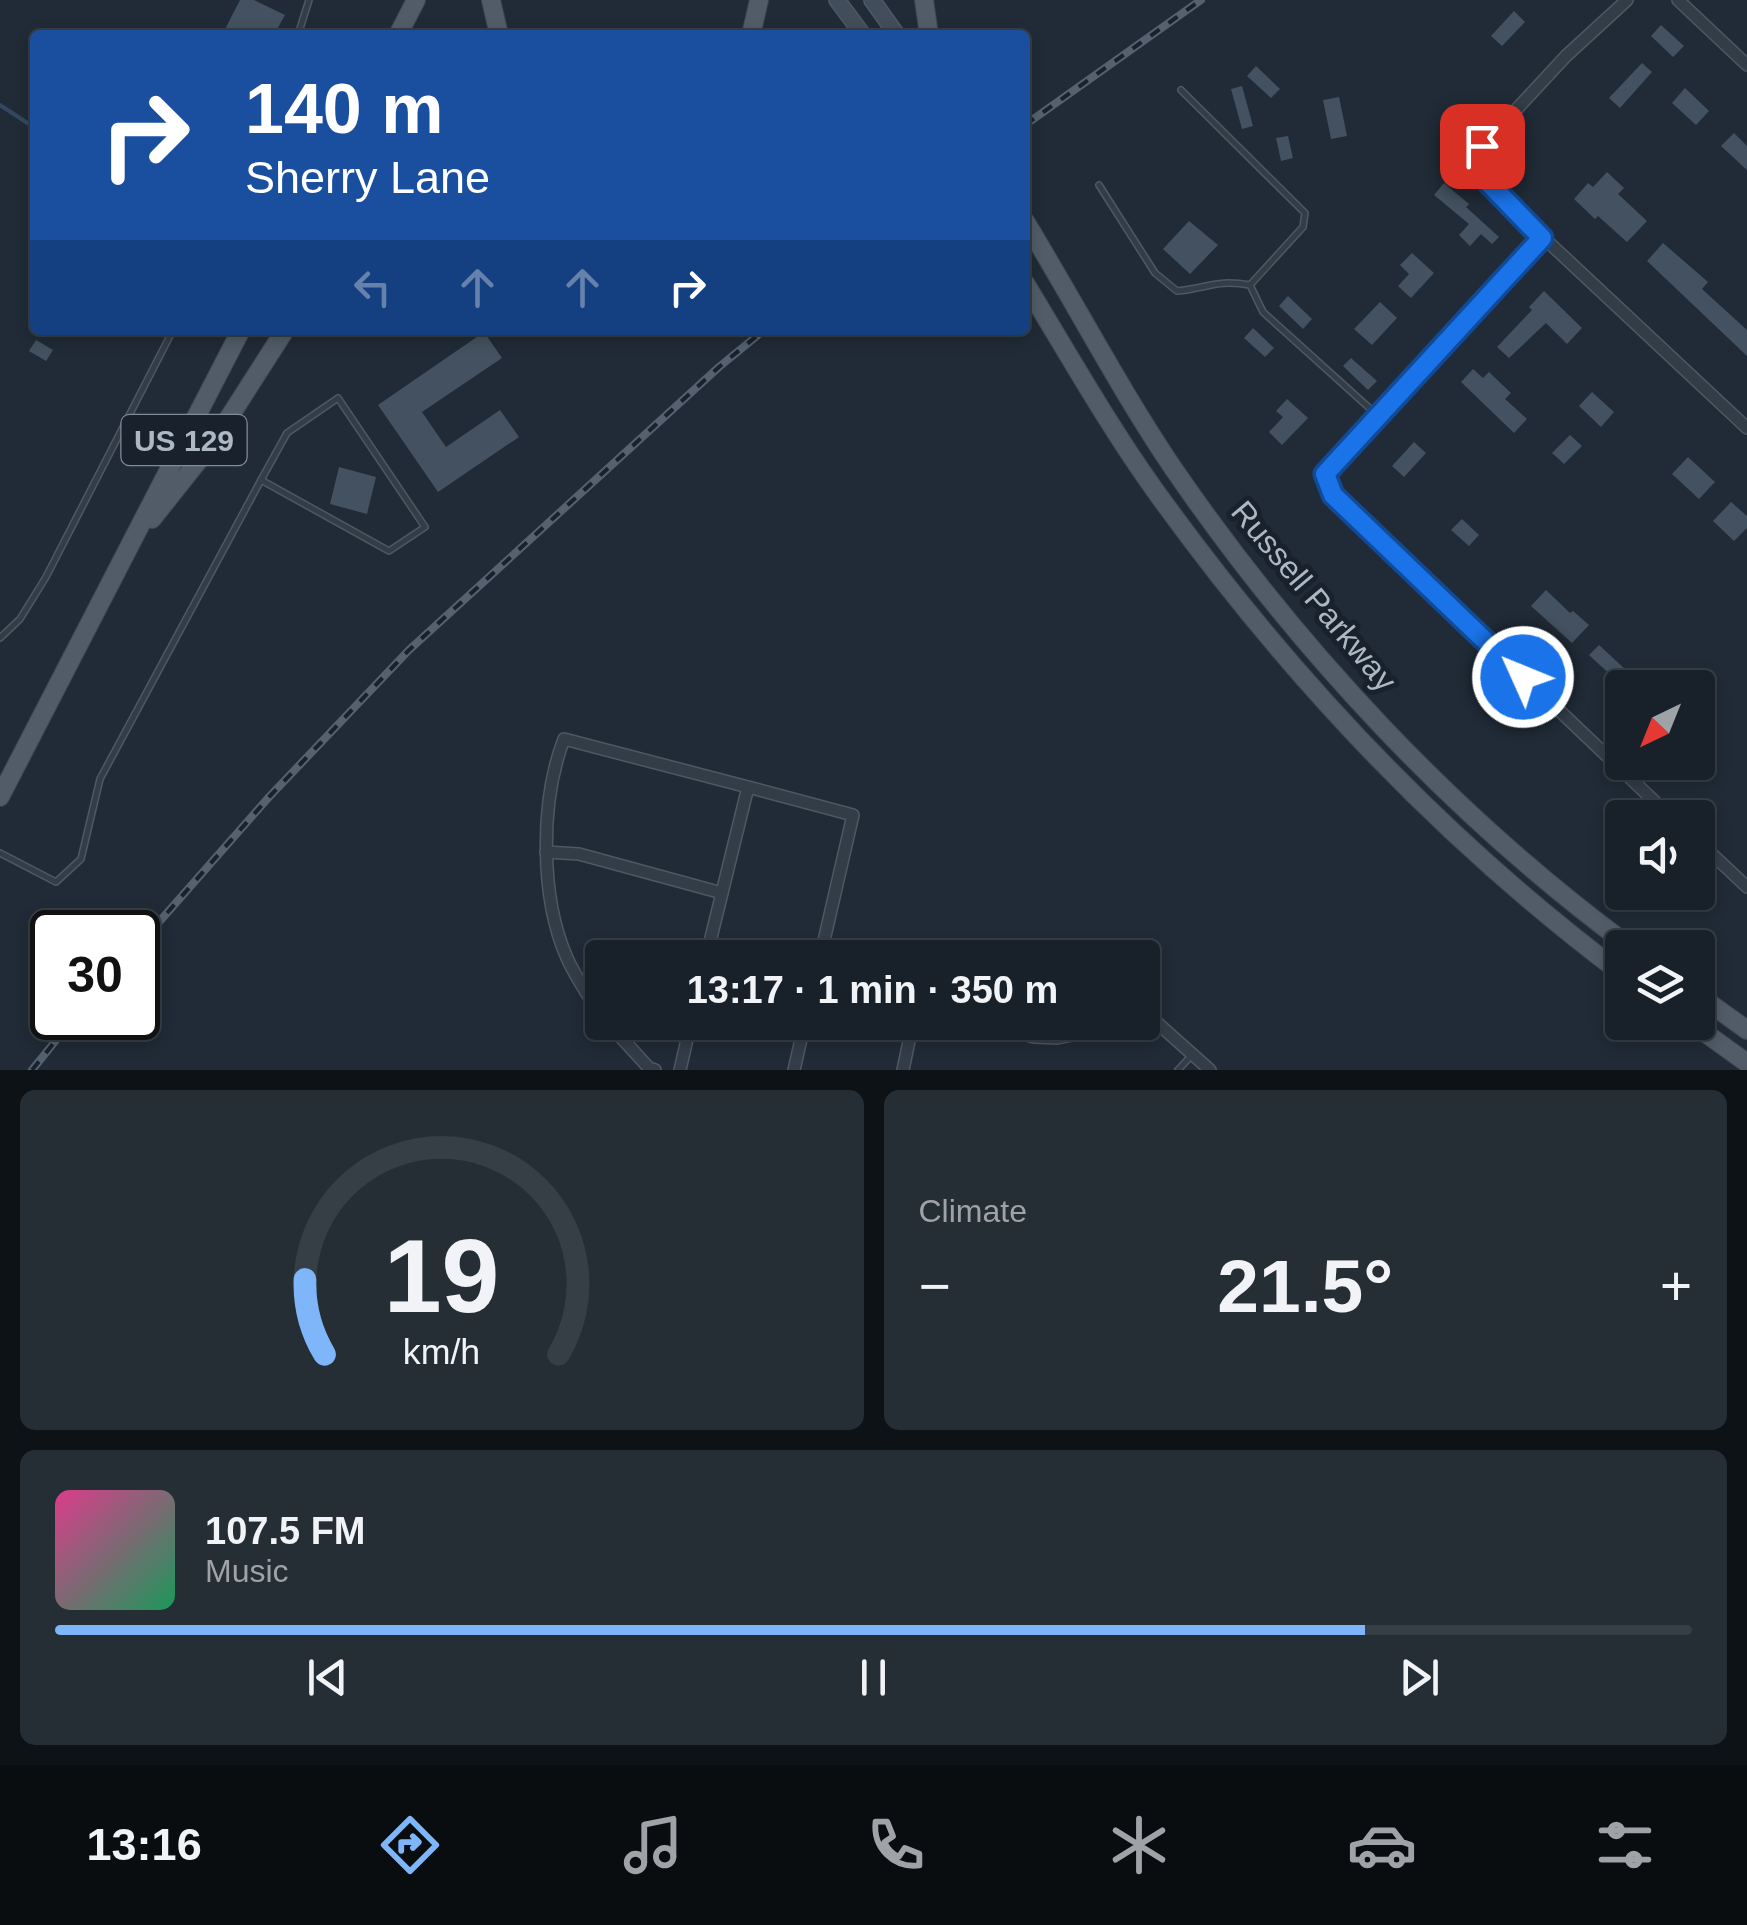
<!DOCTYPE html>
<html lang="en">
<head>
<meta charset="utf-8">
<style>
	:root { --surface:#182029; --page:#252d35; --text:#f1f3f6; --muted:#9fa3a8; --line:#363e46; --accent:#7eb6f9 }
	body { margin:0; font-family:Helvetica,sans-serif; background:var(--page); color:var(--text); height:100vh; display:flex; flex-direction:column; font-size:38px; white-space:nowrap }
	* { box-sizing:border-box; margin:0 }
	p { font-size:32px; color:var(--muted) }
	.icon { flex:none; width:55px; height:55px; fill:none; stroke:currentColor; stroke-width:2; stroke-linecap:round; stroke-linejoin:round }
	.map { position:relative; height:1070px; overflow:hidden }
	.drawer { display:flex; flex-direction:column; gap:20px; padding:20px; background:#0d1217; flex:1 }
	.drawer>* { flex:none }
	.top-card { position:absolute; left:30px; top:30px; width:1000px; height:305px; border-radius:10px; box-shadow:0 5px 15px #0003,0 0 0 2px var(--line); background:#1a4fa0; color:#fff; overflow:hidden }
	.needle { width:65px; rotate:223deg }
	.controls { position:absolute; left:1605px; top:670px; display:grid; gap:20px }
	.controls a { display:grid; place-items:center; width:110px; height:110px; border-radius:10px; background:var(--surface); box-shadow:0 5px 15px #0003,0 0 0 2px var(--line); font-size:50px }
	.speed { position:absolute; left:30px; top:910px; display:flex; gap:20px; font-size:50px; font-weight:700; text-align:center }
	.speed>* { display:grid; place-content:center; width:130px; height:130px; border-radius:50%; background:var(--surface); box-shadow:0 5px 15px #0003,0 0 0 2px var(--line); line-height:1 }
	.speed .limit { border:5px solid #111; border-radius:15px; background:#fff; color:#111 }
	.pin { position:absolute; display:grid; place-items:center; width:85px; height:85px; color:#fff; margin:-42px; border-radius:20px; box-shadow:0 5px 15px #0006 }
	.me { position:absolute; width:110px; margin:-55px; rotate:314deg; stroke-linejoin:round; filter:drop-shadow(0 0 8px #0008) }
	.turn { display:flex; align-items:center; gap:35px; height:210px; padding:0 50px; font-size:45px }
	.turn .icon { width:130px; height:130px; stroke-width:2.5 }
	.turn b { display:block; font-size:70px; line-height:85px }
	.lanes { display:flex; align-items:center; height:95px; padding:0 50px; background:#0003; justify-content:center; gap:50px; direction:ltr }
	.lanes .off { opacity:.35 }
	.big { font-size:75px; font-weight:600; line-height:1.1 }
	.drawer .card { flex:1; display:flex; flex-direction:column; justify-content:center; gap:15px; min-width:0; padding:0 35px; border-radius:15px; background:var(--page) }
	.drawer .dial { align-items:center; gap:0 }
	.dial svg { height:260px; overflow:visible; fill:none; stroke:var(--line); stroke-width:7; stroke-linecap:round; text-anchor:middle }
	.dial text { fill:var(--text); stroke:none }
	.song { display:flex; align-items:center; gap:30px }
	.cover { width:120px; height:120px; border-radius:15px; background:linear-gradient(135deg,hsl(330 70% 55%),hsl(150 70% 35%)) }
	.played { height:10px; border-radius:5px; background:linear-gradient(90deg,var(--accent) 80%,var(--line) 80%) }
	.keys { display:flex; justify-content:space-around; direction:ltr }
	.heat { display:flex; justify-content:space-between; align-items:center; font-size:55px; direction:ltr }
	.drawer .tiles { flex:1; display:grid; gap:20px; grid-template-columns:1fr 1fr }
	.card:last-child { grid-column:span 2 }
	.trip { position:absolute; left:585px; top:940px; width:575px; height:100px; border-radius:10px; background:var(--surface); box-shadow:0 5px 15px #0003,0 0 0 2px var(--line); font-weight:600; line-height:100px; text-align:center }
	.tabs { display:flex; height:160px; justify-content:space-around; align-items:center; background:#0a0d10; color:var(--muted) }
	.tabs .icon { width:70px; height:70px }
	.tabs .on { color:var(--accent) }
	.tabs b { font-size:45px; color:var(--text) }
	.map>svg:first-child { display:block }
</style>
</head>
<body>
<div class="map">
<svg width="1747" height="1070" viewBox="0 0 1747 1070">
	<rect width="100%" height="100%" fill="#202b37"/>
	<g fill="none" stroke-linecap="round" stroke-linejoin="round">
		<polyline stroke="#334860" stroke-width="4" points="0,105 35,128"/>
	</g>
	<g fill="#435160">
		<polygon points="240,0 254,0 285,15 274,35 222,35"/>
		<polygon points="1514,11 1525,22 1502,46 1491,36"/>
		<polygon points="1661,25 1684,46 1673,57 1651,36"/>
		<polygon points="1642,63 1652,72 1620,108 1609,98"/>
		<polygon points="1256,66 1280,89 1271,98 1247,76"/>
		<polygon points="1242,86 1253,126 1242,129 1231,89"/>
		<polygon points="1685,88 1709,111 1696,125 1672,103"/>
		<polygon points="1339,97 1347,136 1331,139 1323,100"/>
		<polygon points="1734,133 1747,146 1747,170 1721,146"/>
		<polygon points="1288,136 1293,158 1281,161 1276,138"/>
		<polygon points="1607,172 1624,188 1618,194 1647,221 1627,242 1598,216 1595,219 1574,199 1588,183 1593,187"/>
		<polygon points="1444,183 1469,204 1466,207 1499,237 1492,244 1481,234 1470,246 1459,235 1469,224 1434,195"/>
		<polygon points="1189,221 1218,245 1190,274 1163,249"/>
		<polygon points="1663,243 1708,282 1702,289 1747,330 1747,356 1647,261"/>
		<polygon points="1412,253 1434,273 1411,298 1398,286 1409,274 1400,265"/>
		<polygon points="1544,291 1582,328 1567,344 1546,323 1509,358 1497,347 1532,310 1529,307"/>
		<polygon points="1288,296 1312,319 1303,329 1279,306"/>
		<polygon points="1380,302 1397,318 1372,345 1354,329"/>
		<polygon points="1253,328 1274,348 1265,357 1244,338"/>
		<polygon points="484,332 502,358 422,412 446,447 500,410 519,437 438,492 378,405"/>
		<polygon points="36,340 53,350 46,361 29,351"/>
		<polygon points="1351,358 1377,381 1368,390 1343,366"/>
		<polygon points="1473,369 1483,378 1489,372 1511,393 1505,399 1527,419 1514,433 1461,382"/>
		<polygon points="1592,392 1614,412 1601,427 1579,406"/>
		<polygon points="1287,399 1308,418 1282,445 1269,432 1283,417 1276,411"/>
		<polygon points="1570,435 1582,446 1564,464 1552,453"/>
		<polygon points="1414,442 1426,453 1404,477 1392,466"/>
		<polygon points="1688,457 1715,482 1699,499 1672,474"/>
		<polygon points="339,467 376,477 367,514 330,504"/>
		<polygon points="1731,502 1747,516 1747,528 1734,541 1713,521"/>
		<polygon points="1462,519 1479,535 1469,546 1451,530"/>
		<polygon points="1546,590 1570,613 1573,611 1589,625 1572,643 1531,606"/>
		<polygon points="1599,645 1626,670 1616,680 1589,655"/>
		<polygon points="70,911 106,932 57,932"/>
		<polygon points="52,940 52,977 36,967"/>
	</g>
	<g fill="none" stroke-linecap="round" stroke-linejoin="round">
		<g stroke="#4e5863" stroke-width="8">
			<g id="lane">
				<polyline points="298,35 309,0"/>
				<polyline points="1181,90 1305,213 1303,227 1250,285"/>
				<path d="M 1099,185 L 1155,273 L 1177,291 C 1209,288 1216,279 1250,285 L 1263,312 L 1376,414"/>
				<polygon points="338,398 425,527 389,551 261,480 287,433"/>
				<polyline points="0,638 20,619 46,577 173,330"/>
				<polyline points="0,853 56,882 81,859 100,779 261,480"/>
				<polyline points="1027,958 1029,950"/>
				<polyline points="1178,1070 1191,1056"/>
			</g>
		</g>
		<g stroke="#4e5863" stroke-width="14">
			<g id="street">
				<polyline points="1627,0 1566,56 1476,153 1481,175 1530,225 1747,428"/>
				<polyline points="1678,0 1747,65"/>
				<polyline points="1542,238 1325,474 1333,495 1672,818"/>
				<polyline points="748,787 853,815 820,958"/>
				<polyline points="1698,841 1747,887"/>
				<polyline points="546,852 579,854 722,893"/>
				<path d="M 602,1017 C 590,999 576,978 567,958 C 540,897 540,801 564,739 L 748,787 L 706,958"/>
				<polyline points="607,1022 649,1068 655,1070"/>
				<polyline points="973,1022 1034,1037 1057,1038 1140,1022"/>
				<polyline points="1142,1022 1154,1020 1210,1070"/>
				<polyline points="680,1070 691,1022"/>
				<polyline points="794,1070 805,1022"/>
				<polyline points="903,1070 913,1022"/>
			</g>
		</g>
		<g stroke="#4e5863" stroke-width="18">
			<g id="secondary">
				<polyline points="837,0 863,35"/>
				<polyline points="872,0 897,35"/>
			</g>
		</g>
		<g stroke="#3d4651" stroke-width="20">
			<g id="primary">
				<polyline points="491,0 499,35"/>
				<polyline points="924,0 929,35"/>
				<polyline points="398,35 416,0"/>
				<polyline points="751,35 759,0"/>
				<path d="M 1025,221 C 1075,303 1119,388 1173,468 C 1297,649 1455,818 1632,948"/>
				<path d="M 1025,283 C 1067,352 1107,423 1154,489 C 1286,673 1441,838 1622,974"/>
				<polyline points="152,519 214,441 285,330"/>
				<polyline points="0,797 241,330"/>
				<polyline points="1698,995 1747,1030"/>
				<polyline points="1690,1022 1747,1063"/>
			</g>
		</g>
		<use href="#lane" stroke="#333d48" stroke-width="5"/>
		<use href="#street" stroke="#333d48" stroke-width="11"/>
		<use href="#secondary" stroke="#414d5b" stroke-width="15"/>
		<use href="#primary" stroke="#515c68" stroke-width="18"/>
		<g stroke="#55616f" stroke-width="8">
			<g id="rail">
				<polyline points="1025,125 1201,0"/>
				<polyline points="138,946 269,797 409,650 719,367 764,330"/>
				<polyline points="32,1070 74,1018"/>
			</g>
		</g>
		<use href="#rail" stroke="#19222c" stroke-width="4" stroke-dasharray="11" stroke-linecap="butt"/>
	</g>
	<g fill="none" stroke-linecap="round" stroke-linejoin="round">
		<g stroke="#114b97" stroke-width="25">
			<polyline id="route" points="1482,146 1476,152 1481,175 1542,238 1325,474 1333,495 1523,677"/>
		</g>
		<use href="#route" stroke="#1a73e8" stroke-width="18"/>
	</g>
	<g text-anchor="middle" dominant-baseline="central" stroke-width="10" stroke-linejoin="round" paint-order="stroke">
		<rect fill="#19222c" stroke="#818b97" stroke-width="2.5" x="121.5" y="415" width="125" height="50" rx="8"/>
		<g font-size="30" font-weight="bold" fill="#adb8c5">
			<text x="184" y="440">US 129</text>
		</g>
		<g font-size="32" fill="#adb8c5" stroke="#19222c">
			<text transform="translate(1314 596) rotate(50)">Russell Parkway</text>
		</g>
	</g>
</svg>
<div class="controls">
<a><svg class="needle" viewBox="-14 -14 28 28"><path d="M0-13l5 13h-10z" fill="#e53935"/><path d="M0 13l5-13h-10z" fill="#9fa3a8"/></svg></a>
<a><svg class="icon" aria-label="sound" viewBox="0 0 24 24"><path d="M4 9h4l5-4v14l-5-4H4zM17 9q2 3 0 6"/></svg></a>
<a><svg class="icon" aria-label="layers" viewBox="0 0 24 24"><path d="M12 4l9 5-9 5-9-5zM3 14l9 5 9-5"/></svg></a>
</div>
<div class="speed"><div class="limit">30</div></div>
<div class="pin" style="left:1482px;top:146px;background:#d93025"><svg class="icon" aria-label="arrive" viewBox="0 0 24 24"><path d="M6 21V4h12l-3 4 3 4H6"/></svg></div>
<svg class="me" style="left:1523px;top:677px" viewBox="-20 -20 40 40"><circle r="17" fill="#1a73e8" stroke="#fff" stroke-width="3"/><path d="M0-11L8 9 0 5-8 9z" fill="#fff"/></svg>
<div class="trip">13:17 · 1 min · 350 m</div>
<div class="top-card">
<div class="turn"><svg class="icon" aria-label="right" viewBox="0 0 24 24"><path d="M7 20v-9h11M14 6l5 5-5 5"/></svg><div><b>140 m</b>Sherry Lane</div></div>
<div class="lanes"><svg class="icon off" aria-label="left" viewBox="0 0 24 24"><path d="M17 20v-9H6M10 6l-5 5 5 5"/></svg><svg class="icon off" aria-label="ahead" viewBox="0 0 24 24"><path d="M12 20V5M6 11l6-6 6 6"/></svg><svg class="icon off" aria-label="ahead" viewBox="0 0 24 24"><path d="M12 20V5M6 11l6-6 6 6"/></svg><svg class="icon" aria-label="right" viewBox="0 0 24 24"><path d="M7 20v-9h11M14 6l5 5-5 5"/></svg></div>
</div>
</div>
<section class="drawer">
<div class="tiles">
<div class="card dial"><svg viewBox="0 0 100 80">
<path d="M14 69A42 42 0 1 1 86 69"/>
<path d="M14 69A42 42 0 0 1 8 46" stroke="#7eb6f9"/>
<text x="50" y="56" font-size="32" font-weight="700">19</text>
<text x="50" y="72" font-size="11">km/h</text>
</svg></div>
<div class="card"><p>Climate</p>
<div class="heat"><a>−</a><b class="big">21.5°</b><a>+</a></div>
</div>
<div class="card">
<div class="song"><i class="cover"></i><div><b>107.5 FM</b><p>Music</p></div></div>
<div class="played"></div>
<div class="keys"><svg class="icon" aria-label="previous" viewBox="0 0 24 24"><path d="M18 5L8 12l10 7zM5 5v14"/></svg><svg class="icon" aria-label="pause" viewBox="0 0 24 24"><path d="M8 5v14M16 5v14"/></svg><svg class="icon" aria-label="next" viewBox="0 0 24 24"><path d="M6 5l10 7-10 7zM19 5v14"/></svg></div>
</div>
</div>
</section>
<nav class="tabs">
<b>13:16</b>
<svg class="icon on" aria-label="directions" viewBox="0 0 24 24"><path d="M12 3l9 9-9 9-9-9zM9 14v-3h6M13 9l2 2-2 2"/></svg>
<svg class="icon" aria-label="music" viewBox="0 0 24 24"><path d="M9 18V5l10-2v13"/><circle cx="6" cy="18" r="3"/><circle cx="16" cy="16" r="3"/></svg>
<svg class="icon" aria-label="phone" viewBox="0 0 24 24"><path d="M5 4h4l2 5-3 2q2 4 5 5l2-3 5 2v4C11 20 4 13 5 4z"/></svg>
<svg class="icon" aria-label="climate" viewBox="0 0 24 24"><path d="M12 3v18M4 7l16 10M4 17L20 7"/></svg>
<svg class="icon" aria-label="car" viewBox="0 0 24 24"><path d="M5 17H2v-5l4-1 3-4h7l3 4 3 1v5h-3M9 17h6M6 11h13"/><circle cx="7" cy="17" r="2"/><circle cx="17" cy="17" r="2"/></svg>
<svg class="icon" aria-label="filters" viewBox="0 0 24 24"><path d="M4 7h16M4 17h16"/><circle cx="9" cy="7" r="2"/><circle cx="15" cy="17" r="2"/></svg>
</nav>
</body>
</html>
